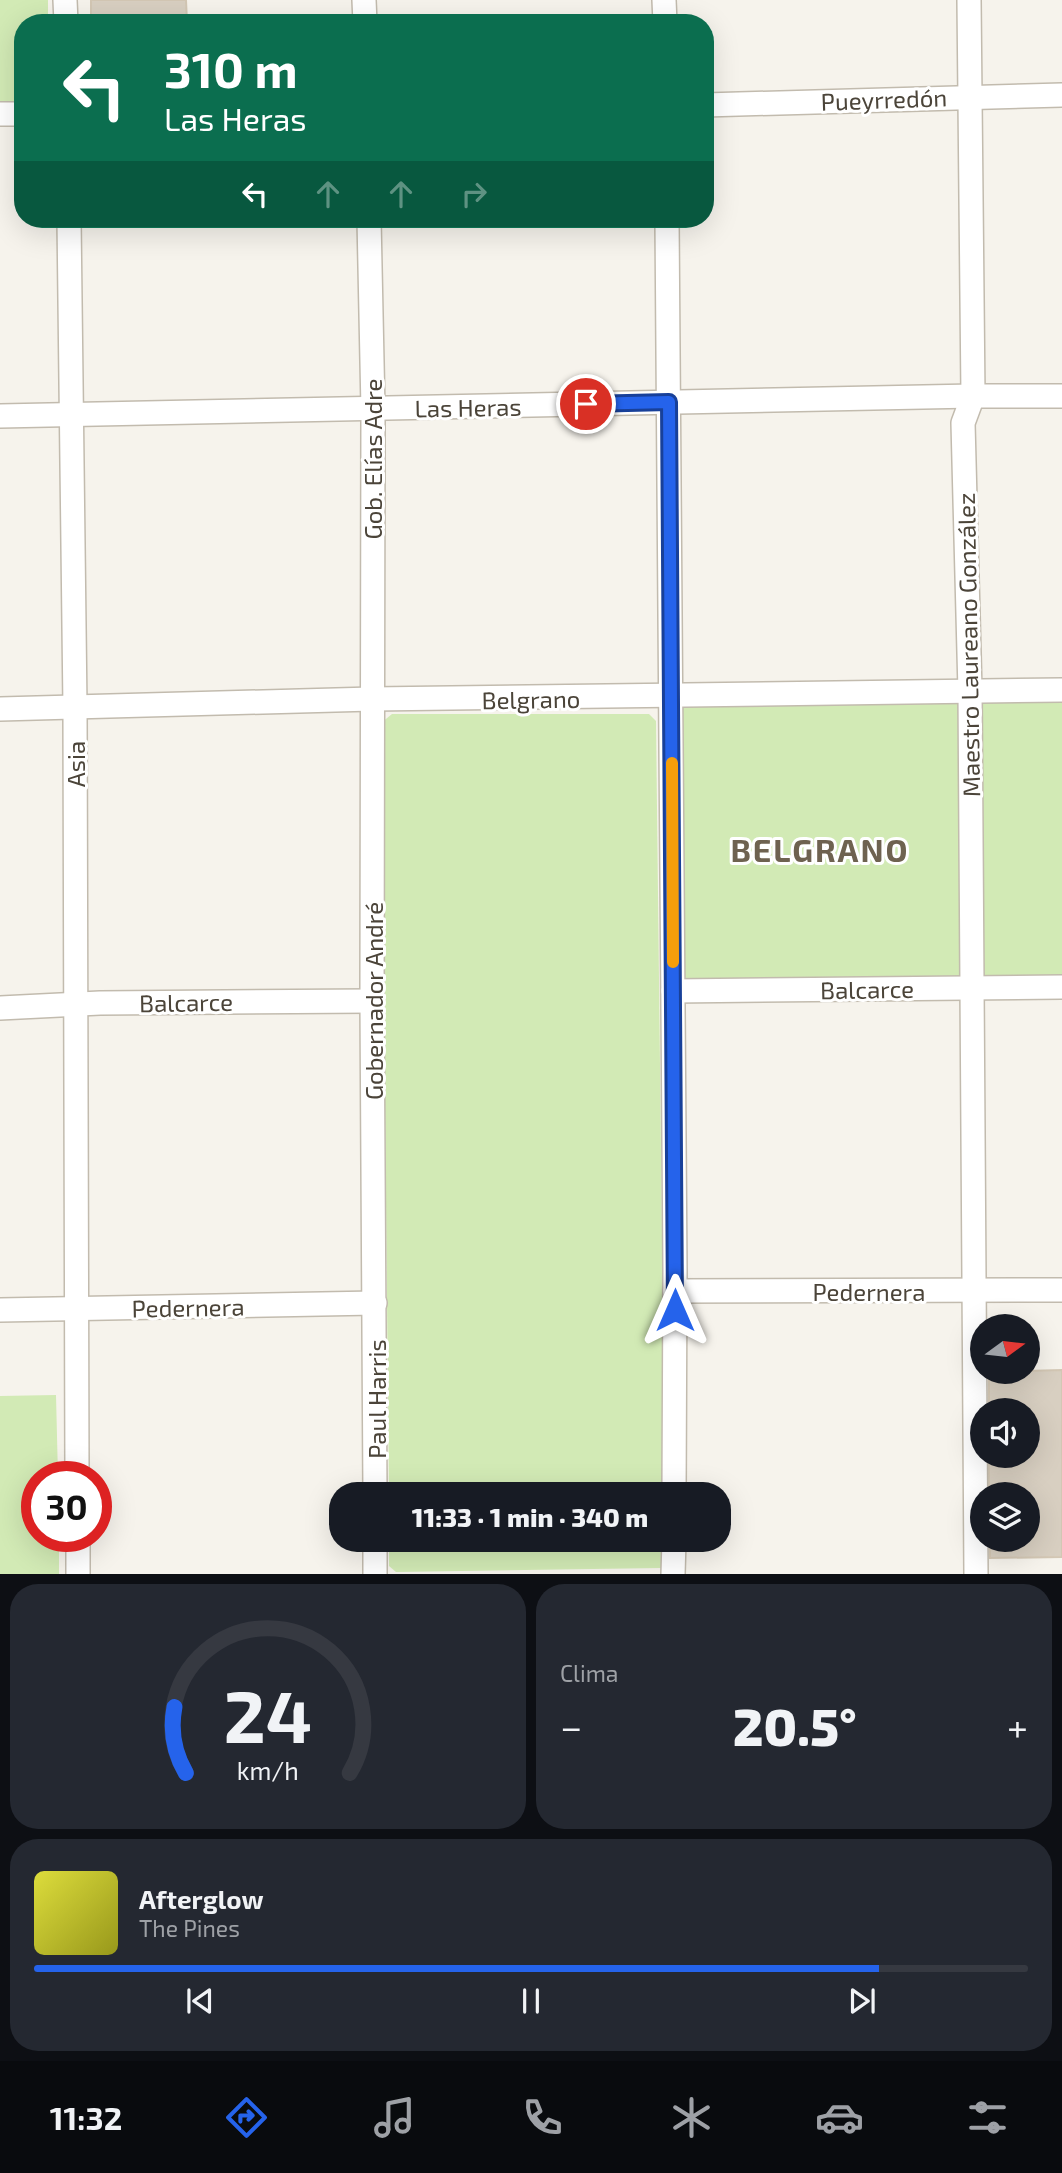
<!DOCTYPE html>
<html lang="es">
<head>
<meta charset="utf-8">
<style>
	:root { --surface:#171b24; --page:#242831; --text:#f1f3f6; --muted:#9ea1a6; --line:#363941; --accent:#2563eb }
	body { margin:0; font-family:"Exo 2",sans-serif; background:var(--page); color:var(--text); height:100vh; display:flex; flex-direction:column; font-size:26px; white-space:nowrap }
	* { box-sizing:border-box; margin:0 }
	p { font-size:23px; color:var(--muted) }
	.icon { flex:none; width:38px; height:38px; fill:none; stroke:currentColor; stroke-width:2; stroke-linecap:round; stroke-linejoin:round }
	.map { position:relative; height:1574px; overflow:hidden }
	.details { display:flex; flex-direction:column; gap:10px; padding:10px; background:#0d0f14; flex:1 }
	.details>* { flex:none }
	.hud { position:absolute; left:14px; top:14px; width:700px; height:214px; border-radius:28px; box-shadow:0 7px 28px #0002; background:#0b6e4f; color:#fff; overflow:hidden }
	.needle { width:46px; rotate:75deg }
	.controls { position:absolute; left:970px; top:1314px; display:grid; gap:14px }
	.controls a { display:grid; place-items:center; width:70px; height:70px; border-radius:50%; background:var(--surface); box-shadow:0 7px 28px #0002; font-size:35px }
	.speed { position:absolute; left:21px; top:1461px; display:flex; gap:14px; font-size:35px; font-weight:700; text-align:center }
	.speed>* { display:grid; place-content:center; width:91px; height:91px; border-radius:50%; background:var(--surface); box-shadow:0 7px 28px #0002; line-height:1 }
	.speed .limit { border:10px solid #d22; background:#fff; color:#111 }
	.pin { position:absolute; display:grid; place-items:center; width:60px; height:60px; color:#fff; margin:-30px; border:4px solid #fff; border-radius:50%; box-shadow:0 2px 7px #0007 }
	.me { position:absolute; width:77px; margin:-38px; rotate:0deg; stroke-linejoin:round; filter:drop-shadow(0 0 5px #0008) }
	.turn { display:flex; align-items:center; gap:24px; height:147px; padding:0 35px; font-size:32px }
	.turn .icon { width:91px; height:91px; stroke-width:2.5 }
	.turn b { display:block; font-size:49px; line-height:60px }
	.lanes { display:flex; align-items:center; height:66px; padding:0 35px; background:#0003; justify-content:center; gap:35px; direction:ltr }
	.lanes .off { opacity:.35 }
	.big { font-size:52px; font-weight:800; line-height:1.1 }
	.details .tile { flex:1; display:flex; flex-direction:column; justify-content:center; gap:10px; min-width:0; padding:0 24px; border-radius:28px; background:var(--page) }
	.details .dial { align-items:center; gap:0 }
	.dial svg { height:182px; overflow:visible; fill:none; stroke:var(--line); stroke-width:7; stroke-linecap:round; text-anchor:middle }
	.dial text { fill:var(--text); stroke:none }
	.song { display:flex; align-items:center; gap:21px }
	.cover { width:84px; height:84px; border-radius:10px; background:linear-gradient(135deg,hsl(60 70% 55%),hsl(60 70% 35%)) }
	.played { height:7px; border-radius:4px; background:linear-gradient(90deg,var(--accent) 85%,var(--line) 85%) }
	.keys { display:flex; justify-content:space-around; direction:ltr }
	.heat { display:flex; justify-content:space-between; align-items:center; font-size:38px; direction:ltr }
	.details .tiles { flex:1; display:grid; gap:10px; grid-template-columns:1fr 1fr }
	.tile:last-child { grid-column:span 2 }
	.trip { position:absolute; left:329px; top:1482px; width:402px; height:70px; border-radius:28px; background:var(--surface); box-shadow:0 7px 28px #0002; font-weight:800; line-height:70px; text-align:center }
	.tabs { display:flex; height:112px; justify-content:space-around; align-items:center; background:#090b0e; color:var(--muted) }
	.tabs .icon { width:49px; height:49px }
	.tabs .selected { color:var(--accent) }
	.tabs b { font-size:32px; color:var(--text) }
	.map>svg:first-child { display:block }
</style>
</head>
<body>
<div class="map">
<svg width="1062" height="1575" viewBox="0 0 1062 1575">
	<rect width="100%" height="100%" fill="#f6f3ec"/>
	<g fill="#d2eab5">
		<polygon points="0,0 48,0 48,23 23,23 23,102 0,102"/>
		<polygon points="1062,690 1062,987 673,991 671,697"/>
		<polygon points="392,714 649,714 656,721 665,1494 389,1494 381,723"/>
		<polygon points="56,1395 58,1477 37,1477 37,1536 59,1537 59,1574 0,1574 0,1396"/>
		<polygon points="389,1540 665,1540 666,1562 661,1568 396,1572 389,1566"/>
	</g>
	<g fill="#d8cfc1" stroke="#d3c7b4" stroke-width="2">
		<polygon points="91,0 186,0 187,23 91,23"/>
		<polygon points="1062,1370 1062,1557 990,1558 990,1540 1027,1540 1027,1494 989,1494 989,1456 1027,1456 1027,1410 989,1410 989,1372"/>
	</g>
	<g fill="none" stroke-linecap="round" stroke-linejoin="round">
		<g stroke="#c2bbae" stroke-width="26">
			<g id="street">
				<polyline points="65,0 66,23"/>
				<polyline points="364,0 365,23"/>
				<polyline points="664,0 665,23"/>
				<polyline points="969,0 973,396 963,423 970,691 976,1575"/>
				<polyline points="705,105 1062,95"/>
				<polyline points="0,114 23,114"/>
				<polyline points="69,219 75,707 77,1477"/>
				<polyline points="369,219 373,409 372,1001 375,1494"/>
				<polyline points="667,219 675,1270 674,1494"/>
				<polyline points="0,416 973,396 1062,396"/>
				<polyline points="0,709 372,699 1062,690"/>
				<polyline points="673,991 1062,987"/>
				<polyline points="0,1008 100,1003 372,1001"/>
				<polyline points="675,1291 1062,1290"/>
				<polyline points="0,1310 375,1303"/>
				<polyline points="78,1536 78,1575"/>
				<polyline points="375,1575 375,1540"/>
				<polyline points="673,1575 674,1540"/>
			</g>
		</g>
		<use href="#street" stroke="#fff" stroke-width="23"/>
	</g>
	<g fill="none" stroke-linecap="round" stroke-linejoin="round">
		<g stroke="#184099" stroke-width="18">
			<polyline id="route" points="586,404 669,402 675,1310"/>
		</g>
		<use href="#route" stroke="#2563eb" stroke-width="12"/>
		<polyline stroke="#f59e0b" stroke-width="12" points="672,763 673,962"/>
	</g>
	<g text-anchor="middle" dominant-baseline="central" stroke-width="6" stroke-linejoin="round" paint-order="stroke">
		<g font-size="24" fill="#4b4439" stroke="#fff">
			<text transform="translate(884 99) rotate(-2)">Pueyrredón</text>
			<text transform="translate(468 407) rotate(-1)">Las Heras</text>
			<text transform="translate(372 459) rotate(-90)">Gob. Elías Adre</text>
			<text transform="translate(968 645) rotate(-91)">Maestro Laureano González</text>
			<text transform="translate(531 699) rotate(-1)">Belgrano</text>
			<text transform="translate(75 764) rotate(-90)">Asia</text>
			<text transform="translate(867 989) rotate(-1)">Balcarce</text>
			<text transform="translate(373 1001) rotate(-90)">Gobernador André</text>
			<text transform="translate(186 1002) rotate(-1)">Balcarce</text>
			<text x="869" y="1291">Pedernera</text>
			<text transform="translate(188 1307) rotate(-1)">Pedernera</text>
			<text transform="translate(376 1399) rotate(-90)">Paul Harris</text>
		</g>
		<g font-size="32" font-weight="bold" letter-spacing="2" fill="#6e6250" stroke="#fff">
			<text x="820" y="849">BELGRANO</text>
		</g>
	</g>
</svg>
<div class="controls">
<a><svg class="needle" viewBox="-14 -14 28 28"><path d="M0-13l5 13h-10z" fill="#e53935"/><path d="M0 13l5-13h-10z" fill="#9ea1a6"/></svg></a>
<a><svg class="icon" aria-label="sound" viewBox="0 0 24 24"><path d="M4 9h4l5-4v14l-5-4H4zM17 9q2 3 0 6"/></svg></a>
<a><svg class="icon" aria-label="layers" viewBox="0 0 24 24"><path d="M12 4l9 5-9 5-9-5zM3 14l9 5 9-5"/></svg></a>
</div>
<div class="speed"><div class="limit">30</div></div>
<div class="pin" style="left:586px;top:404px;background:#d93025"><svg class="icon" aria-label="arrive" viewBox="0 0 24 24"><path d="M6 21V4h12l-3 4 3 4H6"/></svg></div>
<svg class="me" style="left:675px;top:1310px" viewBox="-20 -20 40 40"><path d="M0-17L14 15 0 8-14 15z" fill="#2563eb" stroke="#fff" stroke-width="4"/></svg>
<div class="trip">11:33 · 1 min · 340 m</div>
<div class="hud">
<div class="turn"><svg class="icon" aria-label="left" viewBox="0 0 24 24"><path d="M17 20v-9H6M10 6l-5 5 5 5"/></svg><div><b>310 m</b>Las Heras</div></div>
<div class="lanes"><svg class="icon" aria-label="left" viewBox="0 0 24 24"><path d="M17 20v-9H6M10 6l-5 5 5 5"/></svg><svg class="icon off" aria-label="ahead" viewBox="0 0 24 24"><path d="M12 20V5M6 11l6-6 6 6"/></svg><svg class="icon off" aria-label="ahead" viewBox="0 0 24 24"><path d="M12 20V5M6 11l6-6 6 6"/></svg><svg class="icon off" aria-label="right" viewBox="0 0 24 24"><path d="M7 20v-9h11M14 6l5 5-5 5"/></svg></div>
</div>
</div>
<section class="details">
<div class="tiles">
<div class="tile dial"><svg viewBox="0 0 100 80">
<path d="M14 69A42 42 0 1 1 86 69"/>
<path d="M14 69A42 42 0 0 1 9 40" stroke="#2563eb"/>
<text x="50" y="56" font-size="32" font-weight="700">24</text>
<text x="50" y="72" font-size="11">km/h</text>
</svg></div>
<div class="tile"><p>Clima</p>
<div class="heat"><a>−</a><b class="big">20.5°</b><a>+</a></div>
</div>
<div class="tile">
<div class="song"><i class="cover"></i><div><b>Afterglow</b><p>The Pines</p></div></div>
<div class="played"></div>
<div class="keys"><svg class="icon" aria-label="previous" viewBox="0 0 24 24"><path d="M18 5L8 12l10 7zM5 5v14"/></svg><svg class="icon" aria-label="pause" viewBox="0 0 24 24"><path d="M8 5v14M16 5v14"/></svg><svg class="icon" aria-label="next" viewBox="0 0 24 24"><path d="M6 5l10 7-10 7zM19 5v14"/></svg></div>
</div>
</div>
</section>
<nav class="tabs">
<b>11:32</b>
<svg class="icon selected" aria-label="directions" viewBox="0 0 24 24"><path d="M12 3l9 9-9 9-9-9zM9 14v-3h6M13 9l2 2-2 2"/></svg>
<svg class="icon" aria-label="music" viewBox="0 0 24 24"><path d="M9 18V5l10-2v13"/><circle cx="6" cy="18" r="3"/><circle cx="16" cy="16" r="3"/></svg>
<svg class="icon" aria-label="phone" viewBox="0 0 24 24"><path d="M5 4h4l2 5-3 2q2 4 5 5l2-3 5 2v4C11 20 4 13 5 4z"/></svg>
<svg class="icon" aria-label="climate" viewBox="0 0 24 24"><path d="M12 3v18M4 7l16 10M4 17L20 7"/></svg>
<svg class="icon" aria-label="car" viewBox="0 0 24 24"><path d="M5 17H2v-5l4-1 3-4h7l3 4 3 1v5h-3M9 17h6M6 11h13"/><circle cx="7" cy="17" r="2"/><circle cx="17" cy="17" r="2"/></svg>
<svg class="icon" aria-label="filters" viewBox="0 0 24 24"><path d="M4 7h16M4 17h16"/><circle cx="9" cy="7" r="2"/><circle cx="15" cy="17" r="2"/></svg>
</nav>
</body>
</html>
